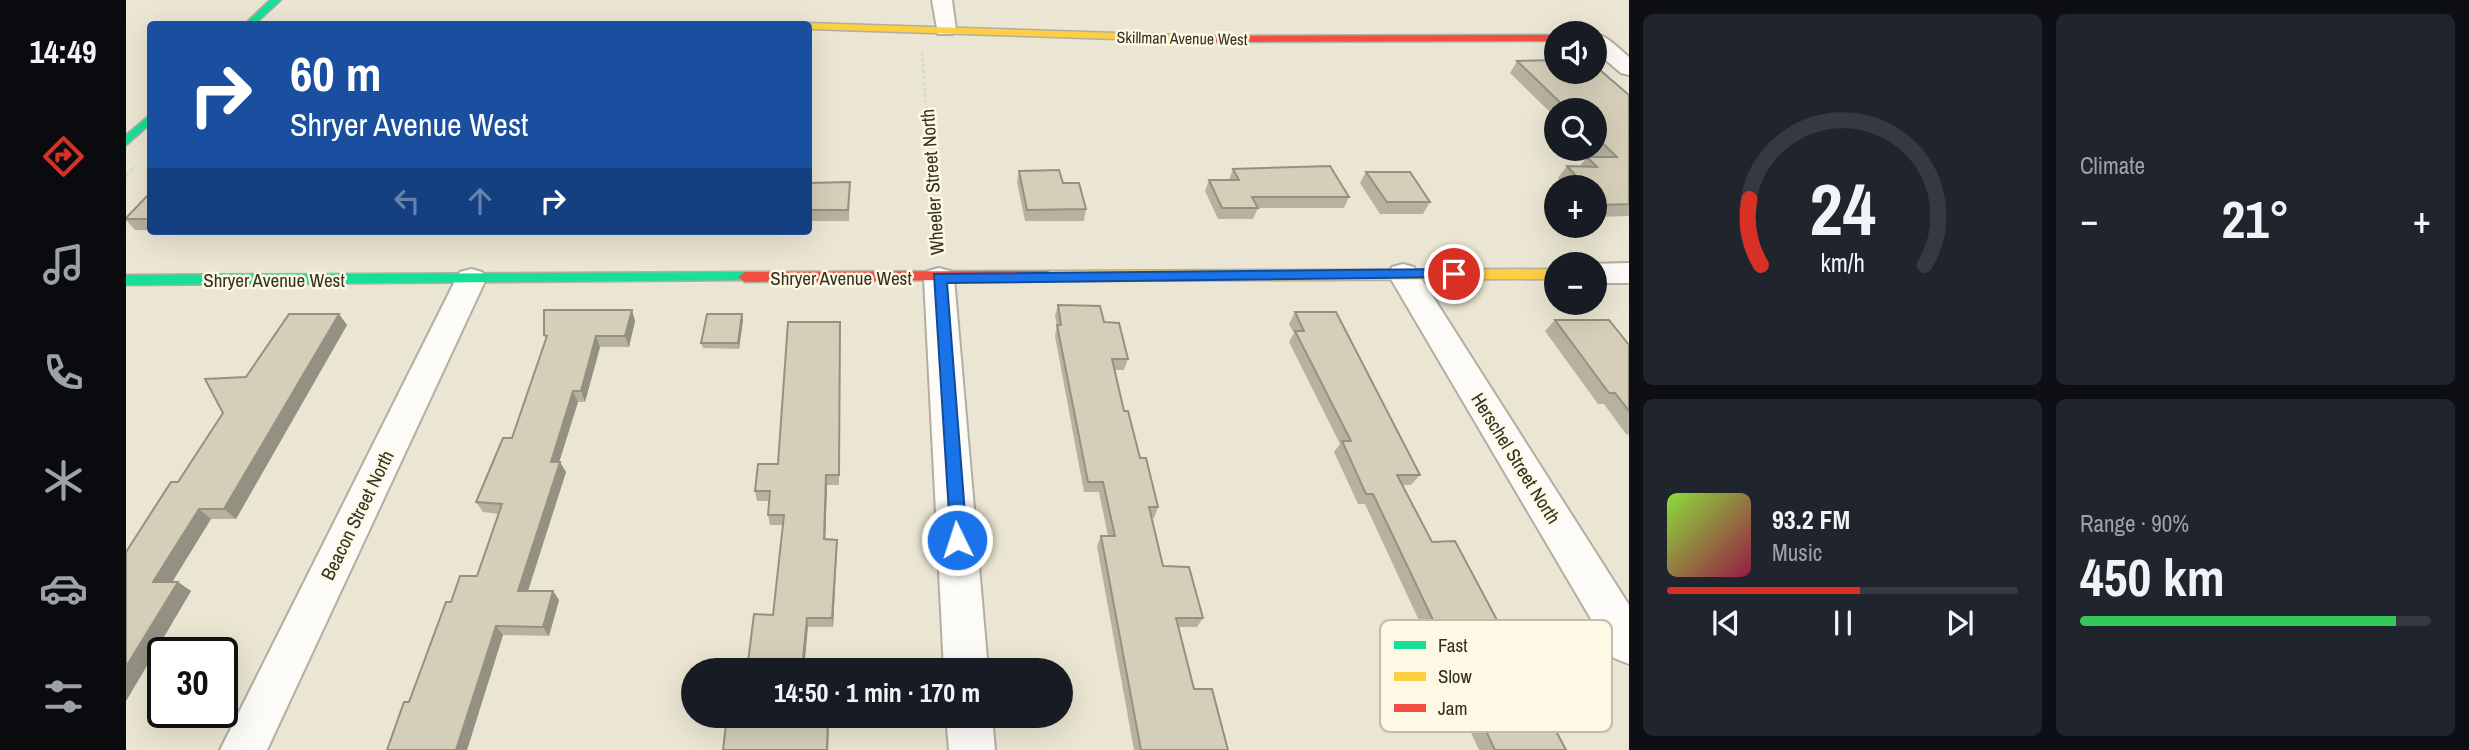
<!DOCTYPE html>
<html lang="en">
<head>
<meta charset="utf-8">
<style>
	:root { --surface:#171b24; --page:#20242c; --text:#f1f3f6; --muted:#9ea1a6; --line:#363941; --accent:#d93025 }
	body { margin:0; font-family:"Archivo Narrow",sans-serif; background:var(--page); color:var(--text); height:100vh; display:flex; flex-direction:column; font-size:26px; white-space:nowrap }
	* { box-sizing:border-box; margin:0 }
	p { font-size:23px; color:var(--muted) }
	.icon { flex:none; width:38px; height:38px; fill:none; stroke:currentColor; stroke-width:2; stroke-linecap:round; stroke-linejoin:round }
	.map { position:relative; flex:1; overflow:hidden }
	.side { display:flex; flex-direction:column; gap:14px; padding:14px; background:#0d0f14; width:840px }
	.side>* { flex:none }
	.hud { position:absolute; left:21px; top:21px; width:665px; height:214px; border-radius:7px; box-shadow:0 7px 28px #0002; background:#1a4fa0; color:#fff; overflow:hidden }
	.fabs { position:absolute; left:1418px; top:21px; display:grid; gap:14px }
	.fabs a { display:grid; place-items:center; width:63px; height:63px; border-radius:50%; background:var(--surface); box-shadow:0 7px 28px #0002; font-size:35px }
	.speed { position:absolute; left:21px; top:637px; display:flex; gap:14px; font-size:35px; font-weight:700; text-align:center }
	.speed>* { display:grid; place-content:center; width:91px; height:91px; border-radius:50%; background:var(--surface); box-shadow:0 7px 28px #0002; line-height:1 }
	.speed .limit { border:4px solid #111; border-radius:10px; background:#fff; color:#111 }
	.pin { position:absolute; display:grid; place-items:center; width:60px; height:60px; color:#fff; margin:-30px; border:4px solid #fff; border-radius:50%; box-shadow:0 2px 7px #0007 }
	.me { position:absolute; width:77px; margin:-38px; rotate:356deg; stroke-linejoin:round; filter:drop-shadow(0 0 5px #0008) }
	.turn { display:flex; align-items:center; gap:24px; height:147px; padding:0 28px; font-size:32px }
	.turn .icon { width:91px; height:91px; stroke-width:2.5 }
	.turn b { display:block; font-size:49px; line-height:60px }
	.lanes { display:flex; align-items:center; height:66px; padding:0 28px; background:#0003; justify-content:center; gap:35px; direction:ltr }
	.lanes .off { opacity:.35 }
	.big { font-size:52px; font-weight:700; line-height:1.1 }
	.side .widget { flex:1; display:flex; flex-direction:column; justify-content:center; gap:10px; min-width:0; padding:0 24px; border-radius:10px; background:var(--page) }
	.side .dial { align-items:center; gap:0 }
	.dial svg { height:182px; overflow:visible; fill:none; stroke:var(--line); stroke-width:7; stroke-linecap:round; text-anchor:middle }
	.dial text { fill:var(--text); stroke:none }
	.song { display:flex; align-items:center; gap:21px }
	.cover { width:84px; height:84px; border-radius:10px; background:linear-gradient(135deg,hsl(90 70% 55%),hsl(340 70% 35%)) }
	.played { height:7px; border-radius:4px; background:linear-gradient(90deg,var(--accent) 55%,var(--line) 55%) }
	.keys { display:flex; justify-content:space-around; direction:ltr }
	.heat { display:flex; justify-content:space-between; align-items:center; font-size:38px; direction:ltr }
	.charge { height:10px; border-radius:5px; background:linear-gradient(90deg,#34c759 90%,var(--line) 0) }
	.side .tiles { flex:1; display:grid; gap:14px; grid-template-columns:repeat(2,1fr) }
	.trip { position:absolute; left:555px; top:658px; width:392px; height:70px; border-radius:35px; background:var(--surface); box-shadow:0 7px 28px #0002; font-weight:700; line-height:70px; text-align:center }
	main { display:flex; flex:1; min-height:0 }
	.tabs { display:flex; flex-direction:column; width:126px; justify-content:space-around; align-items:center; background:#090b0e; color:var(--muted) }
	.tabs .icon { width:49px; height:49px }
	.tabs .selected { color:var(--accent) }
	.tabs b { font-size:32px; color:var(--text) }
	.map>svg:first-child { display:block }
</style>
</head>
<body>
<main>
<nav class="tabs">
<b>14:49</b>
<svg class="icon selected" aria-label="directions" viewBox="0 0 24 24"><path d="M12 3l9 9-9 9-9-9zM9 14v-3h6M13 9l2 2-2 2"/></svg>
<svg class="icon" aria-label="music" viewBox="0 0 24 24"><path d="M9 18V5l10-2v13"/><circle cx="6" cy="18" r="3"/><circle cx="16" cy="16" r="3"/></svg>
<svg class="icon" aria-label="phone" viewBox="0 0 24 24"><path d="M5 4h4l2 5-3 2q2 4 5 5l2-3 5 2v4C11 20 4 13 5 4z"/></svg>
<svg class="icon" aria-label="climate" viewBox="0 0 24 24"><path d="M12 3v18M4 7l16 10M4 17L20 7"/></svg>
<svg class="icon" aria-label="car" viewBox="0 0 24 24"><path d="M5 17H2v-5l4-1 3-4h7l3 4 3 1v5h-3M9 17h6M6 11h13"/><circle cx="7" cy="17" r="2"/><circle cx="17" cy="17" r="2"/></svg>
<svg class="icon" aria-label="filters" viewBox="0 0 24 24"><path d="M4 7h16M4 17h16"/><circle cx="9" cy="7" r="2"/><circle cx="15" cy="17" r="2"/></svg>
</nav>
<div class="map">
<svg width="1503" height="750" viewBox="0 0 1503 750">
	<rect width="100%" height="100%" fill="#ebe6d3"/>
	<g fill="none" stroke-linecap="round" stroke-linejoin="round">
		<g stroke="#b2aea0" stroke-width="4">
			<g id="street">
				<polygon points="806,0 826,0 830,30 826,34 812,34"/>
				<path d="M 1465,33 C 1480,34 1492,48 1503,57 L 1503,75 L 1495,73 L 1468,50 L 1468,33 Z"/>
				<polygon points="1503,263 1503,283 1468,283 1468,264 1464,264"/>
				<polygon points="1277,264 1288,267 1503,605 1503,664 1488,658 1262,274 1266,267"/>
				<polygon points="813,268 824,271 828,278 862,670 818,670 798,278 802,271"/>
				<polygon points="345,269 356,272 360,279 141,750 94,750 330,279 334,272"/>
				<polygon points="820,716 866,716 869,750 823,750"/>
			</g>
		</g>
		<g stroke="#b2aea0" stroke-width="3">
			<g id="fast">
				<polygon points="144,0 155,0 129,24 119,24"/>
				<polygon points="24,115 24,124 0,145 0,135"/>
				<polygon points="619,272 624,274 626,277 624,280 0,285 0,275"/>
			</g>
		</g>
		<g stroke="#b2aea0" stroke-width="3">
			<g id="slow">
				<polygon points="682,23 1083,36 1088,39 1083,42 682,29 682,24 678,24"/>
				<polygon points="1430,269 1430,279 922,281 915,276 922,271"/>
			</g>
		</g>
		<g stroke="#b2aea0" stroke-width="3">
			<g id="jam">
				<polygon points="1430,35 1430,41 1083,42 1078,39 1083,36"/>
				<polygon points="922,271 929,276 927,279 619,282 612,277 619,272"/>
			</g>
		</g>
		<g stroke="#dad8d2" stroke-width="2.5" stroke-dasharray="3.5 2.5" stroke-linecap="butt">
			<polyline points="796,52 806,185"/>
			<polyline points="0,176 9,166"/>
		</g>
		<polyline stroke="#dad8d2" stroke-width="4.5" stroke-dasharray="5 3.5" stroke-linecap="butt" points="806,183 811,249"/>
		<use href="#street" fill="#fcfbf8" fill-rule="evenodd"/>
		<use href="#fast" fill="#16e098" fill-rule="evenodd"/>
		<use href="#slow" fill="#ffcf43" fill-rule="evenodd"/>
		<use href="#jam" fill="#f24e42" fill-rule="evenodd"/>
	</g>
	<g fill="#b7b29f">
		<polygon points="1391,61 1503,95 1503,216 1468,217 1468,187 1439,187 1432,178 1441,166 1454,166 1461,157 1469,157 1460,149 1468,149 1468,110 1430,110 1430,118 1384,73"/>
		<polygon points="1107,169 1223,197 1218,208 1132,208 1127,219 1092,219 1079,191 1083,180 1103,180"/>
		<polygon points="893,171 937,183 960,209 958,221 899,221 891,182"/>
		<polygon points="1240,172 1304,202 1297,214 1254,214 1234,183"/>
		<polygon points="724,182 723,221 682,221 682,183"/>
		<polygon points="24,193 24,230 9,230 0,220 0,218"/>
		<polygon points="932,305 978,322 1002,359 998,370 989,370 998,411 1014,458 1032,507 1028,518 1025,517 1037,566 1077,618 1071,627 1053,627 1068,689 1102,750 1008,750 971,546 975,536 982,536 973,492 958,492 929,336 931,326 929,316"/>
		<polygon points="506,310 509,321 503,347 474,347 459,402 452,402 433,462 440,472 402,591 427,591 433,600 423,636 377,635 341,750 261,750 325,602 351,576 373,514 357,512 350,502 386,438 420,340 418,335"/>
		<polygon points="1169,312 1294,475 1285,485 1277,485 1306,542 1440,750 1353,750 1239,504 1232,504 1208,452 1214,444 1163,342 1168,333 1163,324"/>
		<polygon points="616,314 617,320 613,349 577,348 575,343"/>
		<polygon points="1429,320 1503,345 1503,435 1500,434 1478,404 1472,404 1419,331"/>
		<polygon points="714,322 713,485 701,485 699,539 711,540 711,549 707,627 682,627 647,615 657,525 644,525 642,515 643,501 631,501 629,491 652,464"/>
		<polygon points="221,325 110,519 85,519 46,582 65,591 0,701 52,482 120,377"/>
	</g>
	<g fill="#959182">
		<polygon points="684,53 685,63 682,89 682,71"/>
		<polygon points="506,310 509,321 503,347 499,336"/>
		<polygon points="213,314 221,325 110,519 98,509"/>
		<polygon points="616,314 617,320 613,349 612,343"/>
		<polygon points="470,336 474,347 459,402 455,391"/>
		<polygon points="447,391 452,402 430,472 425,462"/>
		<polygon points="434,462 440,472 399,600 392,591"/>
		<polygon points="700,475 701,485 699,549 698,539"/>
		<polygon points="73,509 85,519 40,592 27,582"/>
		<polygon points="711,540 711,549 707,627 706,618"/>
		<polygon points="52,582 65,591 0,701 0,667"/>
		<polygon points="427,591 433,600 423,636 417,627"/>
		<polygon points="681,618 682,627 678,670 676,670"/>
		<polygon points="370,626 377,635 341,750 330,750"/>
		<polygon points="702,716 703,716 702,750 701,750"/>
	</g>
	<g fill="#d5cfb9" stroke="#959182" stroke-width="2">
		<polygon points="1430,60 1430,72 1468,72 1468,65 1503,95 1503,204 1476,205 1468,196 1468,187 1460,187 1441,166 1471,167 1461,157 1491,157 1468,135 1468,110 1442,110 1391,61"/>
		<polygon points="1204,166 1223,197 1126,197 1132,208 1096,208 1083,180 1113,180 1107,169"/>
		<polygon points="933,170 937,183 953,183 960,209 901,210 893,171"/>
		<polygon points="1240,172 1284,172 1304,202 1261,202"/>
		<polygon points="724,182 722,210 682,210 682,183"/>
		<polygon points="24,193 24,219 0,219 0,218"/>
		<polygon points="932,305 974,306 978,322 993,323 1002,359 986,359 998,411 1002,411 1014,458 1020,458 1032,507 1023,507 1037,566 1063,567 1077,618 1050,618 1068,689 1086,689 1102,750 1015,750 975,536 989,536 977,482 962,482 931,325 935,325"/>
		<polygon points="418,310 506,310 499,336 470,336 455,391 447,391 425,462 434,462 392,591 427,591 417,627 370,626 330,750 261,750 278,702 283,702 320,602 325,602 334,576 351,576 376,504 350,502 377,438 386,438 421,336 418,335"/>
		<polygon points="1169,312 1210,312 1294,475 1271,475 1306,542 1329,541 1440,750 1369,750 1247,494 1240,494 1216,441 1225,441 1169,331 1178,331"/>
		<polygon points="163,314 213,314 98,509 73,509 27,582 52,582 0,667 0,552 45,482 52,482 97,413 79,379 120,377"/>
		<polygon points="581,314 616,314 612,343 575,343"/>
		<polygon points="1429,320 1483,320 1503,345 1503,411 1489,393 1483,393"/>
		<polygon points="662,322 714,322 713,475 700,475 698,539 711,540 706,618 681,618 676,670 621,670 628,614 647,615 658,515 642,515 644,491 629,491 632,464 652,464"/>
		<polygon points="601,716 702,716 701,750 597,750"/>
	</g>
	<polygon fill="#1a73e8" stroke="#114b97" stroke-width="2" points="1328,269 1335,274 1333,277 821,283 841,540 838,545 831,548 825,545 808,274"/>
	<g text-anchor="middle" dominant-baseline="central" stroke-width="5" stroke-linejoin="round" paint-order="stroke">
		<g font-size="16" fill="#343023" stroke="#fef9e4">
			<text transform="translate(1056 38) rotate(1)">Skillman Avenue West</text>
		</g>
		<g font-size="19" fill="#343023" stroke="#fef9e4">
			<text transform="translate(806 182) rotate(-94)">Wheeler Street North</text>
			<text x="715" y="278">Shryer Avenue West</text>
			<text x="148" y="280">Shryer Avenue West</text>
			<text transform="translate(1390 458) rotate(58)">Herschel Street North</text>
			<text transform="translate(231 515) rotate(-64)">Beacon Street North</text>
		</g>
	</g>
	<rect x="1254" y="620" width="232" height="112" rx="10" fill="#fef9e4" stroke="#c1bdaa" stroke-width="2"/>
	<rect x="1268" y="641" width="32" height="8" fill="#16e098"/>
	<rect x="1268" y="672" width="32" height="9" fill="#ffcf43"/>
	<rect x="1268" y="704" width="32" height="8" fill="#f24e42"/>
	<g font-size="19" fill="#343023">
		<text x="1312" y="652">Fast</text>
		<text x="1312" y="683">Slow</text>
		<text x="1312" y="715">Jam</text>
	</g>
</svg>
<div class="fabs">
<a><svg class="icon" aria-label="sound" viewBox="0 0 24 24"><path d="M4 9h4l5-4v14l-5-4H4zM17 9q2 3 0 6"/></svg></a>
<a><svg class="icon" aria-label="search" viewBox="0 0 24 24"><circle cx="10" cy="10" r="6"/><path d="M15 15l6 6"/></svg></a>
<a>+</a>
<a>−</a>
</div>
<div class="speed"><div class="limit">30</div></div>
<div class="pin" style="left:1328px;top:274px;background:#d93025"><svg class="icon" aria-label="arrive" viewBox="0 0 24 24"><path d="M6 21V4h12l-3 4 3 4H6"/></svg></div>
<svg class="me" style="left:831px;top:540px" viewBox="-20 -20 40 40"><circle r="17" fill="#1a73e8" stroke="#fff" stroke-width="3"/><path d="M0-11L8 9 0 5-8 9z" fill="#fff"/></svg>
<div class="trip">14:50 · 1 min · 170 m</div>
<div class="hud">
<div class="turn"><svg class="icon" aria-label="right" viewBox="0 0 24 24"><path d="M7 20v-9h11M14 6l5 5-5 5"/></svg><div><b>60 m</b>Shryer Avenue West</div></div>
<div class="lanes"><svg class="icon off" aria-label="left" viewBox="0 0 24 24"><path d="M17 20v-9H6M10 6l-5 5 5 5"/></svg><svg class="icon off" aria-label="ahead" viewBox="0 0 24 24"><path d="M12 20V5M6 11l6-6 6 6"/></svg><svg class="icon" aria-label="right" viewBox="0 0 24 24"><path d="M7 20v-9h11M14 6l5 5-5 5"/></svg></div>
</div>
</div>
<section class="side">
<div class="tiles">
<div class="widget dial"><svg viewBox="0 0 100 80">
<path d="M14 69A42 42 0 1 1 86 69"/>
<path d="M14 69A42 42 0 0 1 9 40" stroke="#d93025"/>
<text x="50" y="56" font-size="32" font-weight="700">24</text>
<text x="50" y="72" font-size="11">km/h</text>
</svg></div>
<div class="widget"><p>Climate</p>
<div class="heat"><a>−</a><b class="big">21°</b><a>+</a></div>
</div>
<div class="widget">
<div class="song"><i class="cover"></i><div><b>93.2 FM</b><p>Music</p></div></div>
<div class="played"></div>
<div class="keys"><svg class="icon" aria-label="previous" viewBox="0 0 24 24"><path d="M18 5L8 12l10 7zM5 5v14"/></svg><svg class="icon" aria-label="pause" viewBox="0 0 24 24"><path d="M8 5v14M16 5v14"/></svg><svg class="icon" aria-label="next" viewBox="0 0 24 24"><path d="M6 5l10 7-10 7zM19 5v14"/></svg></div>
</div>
<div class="widget"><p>Range · 90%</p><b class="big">450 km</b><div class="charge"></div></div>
</div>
</section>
</main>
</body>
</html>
